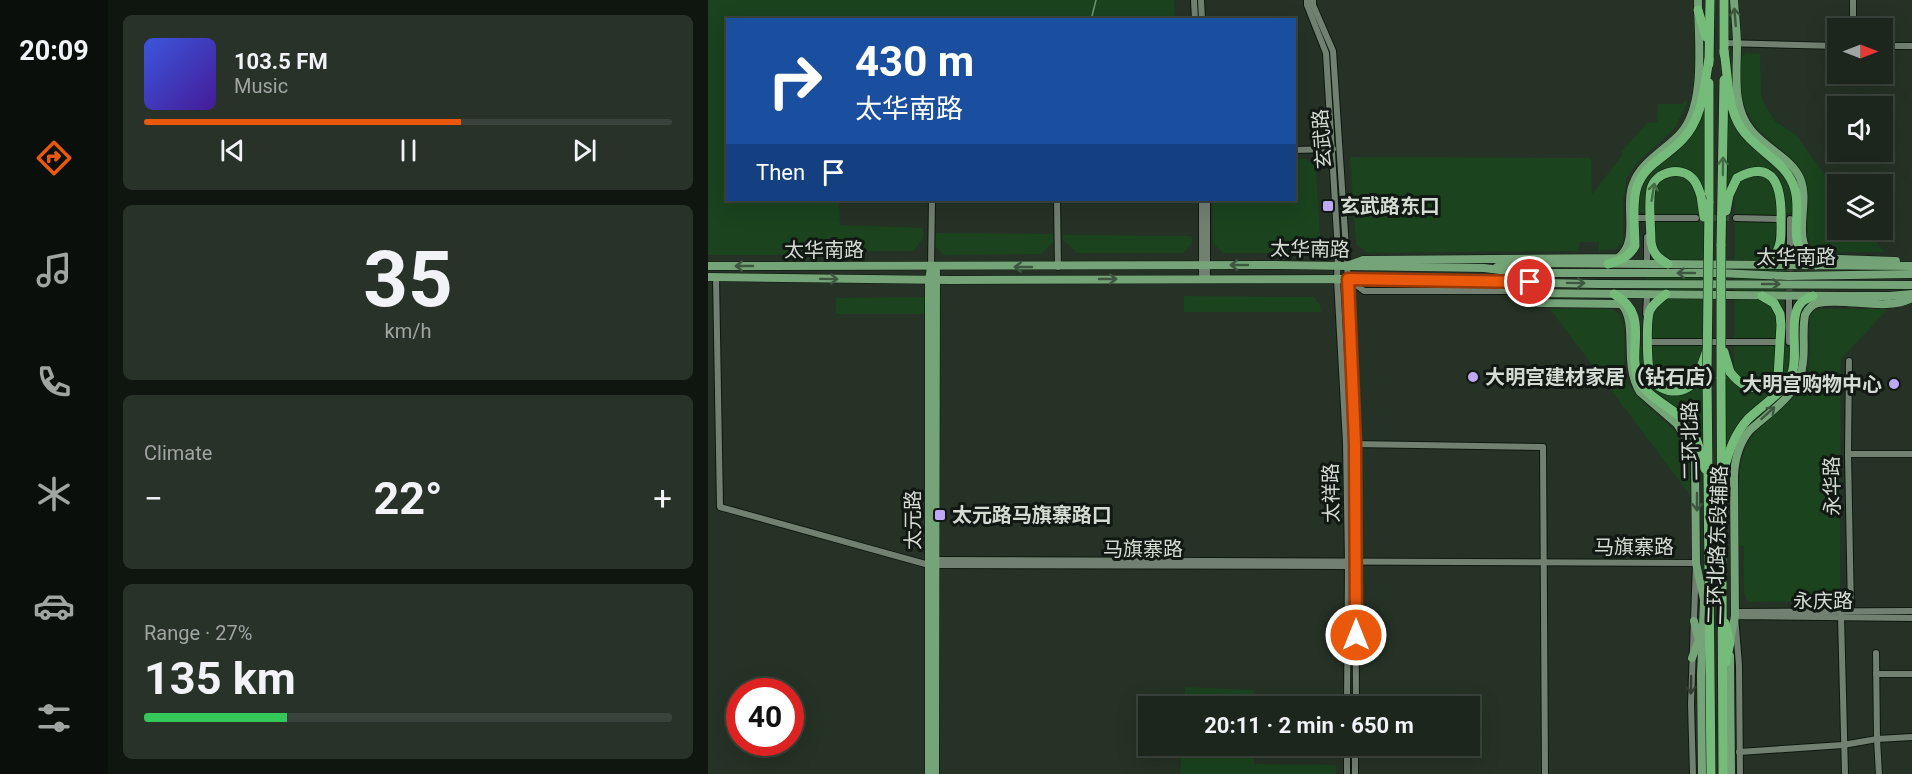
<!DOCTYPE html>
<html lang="en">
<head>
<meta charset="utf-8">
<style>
	:root { --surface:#1c261c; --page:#293229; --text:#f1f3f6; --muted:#a0a5a3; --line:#3a433b; --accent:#ea580c }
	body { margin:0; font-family:Roboto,"Noto Sans SC",sans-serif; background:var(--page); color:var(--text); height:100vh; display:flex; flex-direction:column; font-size:22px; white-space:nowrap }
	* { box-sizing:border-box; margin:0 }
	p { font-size:20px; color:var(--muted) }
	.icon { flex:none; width:33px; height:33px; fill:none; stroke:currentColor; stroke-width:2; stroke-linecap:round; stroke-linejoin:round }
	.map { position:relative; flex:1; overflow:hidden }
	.details { display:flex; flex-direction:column; gap:15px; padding:15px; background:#0f150f; width:600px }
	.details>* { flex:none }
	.hud { position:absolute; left:18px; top:18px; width:570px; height:183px; border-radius:0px; box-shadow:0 6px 24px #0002,0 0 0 2px var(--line); background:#1a4fa0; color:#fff; overflow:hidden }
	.needle { width:39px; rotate:90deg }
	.controls { position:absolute; left:1119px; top:18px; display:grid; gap:12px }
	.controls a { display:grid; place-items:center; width:66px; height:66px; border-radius:0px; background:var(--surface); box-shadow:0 6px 24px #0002,0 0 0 2px var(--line); font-size:30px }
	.speed { position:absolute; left:18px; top:678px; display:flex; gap:12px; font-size:30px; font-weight:700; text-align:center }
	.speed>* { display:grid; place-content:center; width:78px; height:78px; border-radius:50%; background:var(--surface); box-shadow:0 6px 24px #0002,0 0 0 2px var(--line); line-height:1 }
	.speed .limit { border:9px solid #d22; background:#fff; color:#111 }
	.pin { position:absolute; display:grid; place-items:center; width:51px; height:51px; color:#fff; margin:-26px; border:3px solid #fff; border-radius:50%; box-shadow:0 2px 6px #0007 }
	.me { position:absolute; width:66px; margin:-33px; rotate:0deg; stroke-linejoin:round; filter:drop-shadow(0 0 4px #0008) }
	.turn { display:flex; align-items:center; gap:21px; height:126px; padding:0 30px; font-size:27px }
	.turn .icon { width:78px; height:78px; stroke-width:2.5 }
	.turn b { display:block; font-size:42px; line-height:51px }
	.then { display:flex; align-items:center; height:57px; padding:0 30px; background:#0003; gap:12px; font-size:22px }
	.big { font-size:45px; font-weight:700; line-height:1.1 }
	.details .widget { flex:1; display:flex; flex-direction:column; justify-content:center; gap:9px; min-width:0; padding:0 21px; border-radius:9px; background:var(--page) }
	.details .dial { align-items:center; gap:0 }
	.dial b { font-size:78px; line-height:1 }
	.song { display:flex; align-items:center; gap:18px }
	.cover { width:72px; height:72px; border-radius:9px; background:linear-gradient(135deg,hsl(230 70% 55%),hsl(260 70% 35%)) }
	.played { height:6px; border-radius:3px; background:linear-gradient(90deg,var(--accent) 60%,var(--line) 60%) }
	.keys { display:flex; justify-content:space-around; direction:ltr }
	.heat { display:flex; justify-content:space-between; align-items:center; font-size:33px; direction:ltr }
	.charge { height:9px; border-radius:4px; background:linear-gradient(90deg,#34c759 27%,var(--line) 0) }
	.trip { position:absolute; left:430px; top:696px; width:342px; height:60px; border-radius:0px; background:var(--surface); box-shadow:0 6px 24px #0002,0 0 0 2px var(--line); font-weight:700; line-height:60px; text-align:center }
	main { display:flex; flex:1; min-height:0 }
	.dock { display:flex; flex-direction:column; width:108px; justify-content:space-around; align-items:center; background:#0b0f0b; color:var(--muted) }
	.dock .icon { width:42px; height:42px }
	.dock .current { color:var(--accent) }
	.dock b { font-size:27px; color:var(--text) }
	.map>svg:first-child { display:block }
</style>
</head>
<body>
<main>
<nav class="dock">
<b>20:09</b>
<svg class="icon current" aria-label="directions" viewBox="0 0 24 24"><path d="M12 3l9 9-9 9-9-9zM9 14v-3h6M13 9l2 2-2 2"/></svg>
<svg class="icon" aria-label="music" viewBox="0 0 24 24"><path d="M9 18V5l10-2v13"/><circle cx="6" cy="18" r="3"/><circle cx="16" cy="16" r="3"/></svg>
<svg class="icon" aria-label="phone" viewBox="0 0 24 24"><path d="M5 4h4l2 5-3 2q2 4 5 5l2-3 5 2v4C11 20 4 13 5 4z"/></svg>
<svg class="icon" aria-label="climate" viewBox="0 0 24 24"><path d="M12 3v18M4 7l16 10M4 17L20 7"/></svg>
<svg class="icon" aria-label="car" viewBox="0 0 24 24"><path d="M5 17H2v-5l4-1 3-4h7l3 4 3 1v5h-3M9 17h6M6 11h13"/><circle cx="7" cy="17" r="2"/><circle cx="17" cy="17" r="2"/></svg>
<svg class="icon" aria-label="filters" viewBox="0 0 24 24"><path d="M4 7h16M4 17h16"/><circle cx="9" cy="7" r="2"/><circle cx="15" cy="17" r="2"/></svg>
</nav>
<section class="details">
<div class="widget">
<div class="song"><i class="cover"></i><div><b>103.5 FM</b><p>Music</p></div></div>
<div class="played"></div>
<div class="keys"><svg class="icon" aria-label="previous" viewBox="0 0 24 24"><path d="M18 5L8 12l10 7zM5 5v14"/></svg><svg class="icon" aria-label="pause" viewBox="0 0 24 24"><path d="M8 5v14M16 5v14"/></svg><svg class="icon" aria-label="next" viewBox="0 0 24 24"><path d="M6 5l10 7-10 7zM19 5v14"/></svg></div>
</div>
<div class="widget dial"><b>35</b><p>km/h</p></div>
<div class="widget"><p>Climate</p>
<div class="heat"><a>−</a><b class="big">22°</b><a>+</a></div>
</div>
<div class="widget"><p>Range · 27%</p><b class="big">135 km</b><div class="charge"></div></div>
</section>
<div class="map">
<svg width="1204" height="774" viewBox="0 0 1204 774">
	<rect width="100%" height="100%" fill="#263226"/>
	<g fill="#1a431e">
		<polygon points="0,0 466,0 467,19 20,20 20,200 131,200 132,225 215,228 215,238 206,251 117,251 117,255 0,255"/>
		<path d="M 1038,53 L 1052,54 L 1053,93 L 1055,102 L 1067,121 L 1088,135 L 1129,191 L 1130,230 L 1150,230 L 1169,243 L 1177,252 L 1114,252 L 1104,247 C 1094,231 1105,202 1098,183 C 1086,149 1050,141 1038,109 C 1031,93 1033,75 1033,58 Z"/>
		<polygon points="977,101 980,101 967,128 928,164 919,178 915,200 915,241 908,249 891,251 891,242 872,242 870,251 660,253 648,244 642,157 883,158 884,194 914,156 914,151 939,123 949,122 950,104 975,104"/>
		<path d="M 995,113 L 996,114 L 995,446 C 981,421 942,399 933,375 C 930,367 931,356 930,347 L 938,347 L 939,213 L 931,212 L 932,190 L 938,176 Z"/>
		<polygon points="1019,113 1032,136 1080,181 1084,197 1084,213 1076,213 1076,347 1083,347 1081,375 1019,448 1018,375 1026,367 1027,191 1018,187"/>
		<polygon points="587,159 599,159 608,167 612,237 617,238 617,247 610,253 515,253 505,243 505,200 586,200"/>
		<polygon points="228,233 343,234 346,235 346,241 334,254 235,255 225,243 225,236 228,235"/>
		<polygon points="355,235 481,236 484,237 484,243 475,253 369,253 355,240"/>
		<polygon points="476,296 606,297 612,305 613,312 476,312"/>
		<polygon points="217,297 217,314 128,314 128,298"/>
		<path d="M 842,309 L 904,309 C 926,319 910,363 920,383 C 927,394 935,402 945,411 C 979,440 983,450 982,495 Z"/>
		<path d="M 1112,309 L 1180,309 L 1133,359 L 1132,596 L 1124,601 L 1040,602 L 1036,593 L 1036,546 L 1031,545 C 1031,517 1027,470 1039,445 C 1053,416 1091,406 1100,372 C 1104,355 1101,335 1102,317 L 1105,311 Z"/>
		<polygon points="477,687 546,690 546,706 476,706"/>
		<polygon points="474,746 546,746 546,764 628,765 628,774 472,774"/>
	</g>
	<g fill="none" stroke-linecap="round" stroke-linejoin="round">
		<polyline stroke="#6e9571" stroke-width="1.5" points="383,20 388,0"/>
		<g stroke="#404b40" stroke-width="6" stroke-dasharray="6 3" stroke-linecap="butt">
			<polyline points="988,218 1028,218"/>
			<polyline points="1081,300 1082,262"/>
		</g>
		<g stroke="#0e190f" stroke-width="8">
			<g id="minor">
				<polyline points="486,0 487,20"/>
				<polyline points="493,0 494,20"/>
				<polyline points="599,0 599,5 618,53 630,252 629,279 638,443 640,561 639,706"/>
				<polyline points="605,0 605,5 625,51 640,279 647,444 648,706"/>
				<polyline points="1145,0 1145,28"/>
				<polyline points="1016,43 1130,46"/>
				<polyline points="1174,46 1204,46"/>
				<polyline points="586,150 625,149"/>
				<polyline points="349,200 350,267"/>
				<polyline points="494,200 494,278"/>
				<polyline points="931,218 940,218"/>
				<polyline points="947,218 988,218"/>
				<polyline points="1028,218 1069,219"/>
				<polyline points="939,261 939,237"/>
				<polyline points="1082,261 1082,219"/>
				<polyline points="223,267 224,200"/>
				<polyline points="8,277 12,507 221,565 639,566 647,564"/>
				<polyline points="499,278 499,200"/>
				<polyline points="641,279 656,291 804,291"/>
				<polyline points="938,314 939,297"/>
				<polyline points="944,342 1069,342"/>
				<polyline points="1081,342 1081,300"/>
				<polyline points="1141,361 1140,454 1143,611"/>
				<polyline points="645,444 835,447 837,774"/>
				<polyline points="1140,454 1204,454"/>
				<polyline points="225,560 988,563 983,704 985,774"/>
				<polyline points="1027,612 1204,611"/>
				<polyline points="1133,616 1137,774"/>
				<polyline points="1168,653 1169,739 1171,774"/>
				<polyline points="1168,674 1204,674"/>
				<polyline points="1031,752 1135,745 1169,739 1204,737"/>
				<polyline points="639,774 639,746"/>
				<polyline points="647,774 647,746"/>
				<polyline points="1032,774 1031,665 1027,616 1204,618"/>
			</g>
		</g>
		<g stroke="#0e190f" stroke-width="9">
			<g id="major">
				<path d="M 1026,0 C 1027,15 1029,31 1029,46 C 1029,75 1024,106 1043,130 C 1057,148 1083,158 1092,178 C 1103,204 1083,235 1104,258 L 1188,261"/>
				<path d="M 644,264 L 655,260 L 910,258 C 932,242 916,207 925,184 C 933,162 956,151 972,134 C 999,105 990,38 990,0"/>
				<polyline points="0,266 569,265 776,268 816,273 1011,273 1080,276 1204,274"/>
				<polyline points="789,267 821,263 1204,266"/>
				<polyline points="0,277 242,280 640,279 889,284 1204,285"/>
				<polyline points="786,284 816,293 1132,296 1181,296 1204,294"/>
				<path d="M 816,293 L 822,301 L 831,303 L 913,304 C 931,322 914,364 932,392 L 969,424 L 984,447 L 987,461 L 988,563 L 996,600 L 993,675 L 994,774"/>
				<polyline points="986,621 993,649"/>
				<path d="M 1022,641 L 1027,616 L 1026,475 C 1027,458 1031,443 1042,430 C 1063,411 1093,393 1095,362 C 1097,346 1094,330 1097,315 C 1100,309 1104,304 1110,303 C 1138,297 1178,312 1204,298"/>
				<polyline points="1022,656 1023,774"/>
				<polyline points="984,658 991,640"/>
				<polyline points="221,774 221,280 223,267"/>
				<polyline points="227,774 228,267"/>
			</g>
		</g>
		<g stroke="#0e190f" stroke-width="10">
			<g id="highway">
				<polyline points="990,10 998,37"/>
				<path d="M 1016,51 C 1020,75 1019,107 1033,128 C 1048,151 1080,162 1087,190 C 1095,220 1075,245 1108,265"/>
				<polyline points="1016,54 1016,0"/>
				<polyline points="1001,64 1002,0"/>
				<polyline points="1001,203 1001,83"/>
				<path d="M 1018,211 L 1021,195 L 1029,178 C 1068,157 1074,190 1073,221 C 1073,231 1074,244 1068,253 C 1065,259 1059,261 1054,264"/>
				<polyline points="1013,246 1016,80"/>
				<path d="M 900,264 C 913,260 920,258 927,246 C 927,229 923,197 931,182 C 939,164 960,155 974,140 C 995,119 996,87 1001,59"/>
				<path d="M 960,264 C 950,258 945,254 943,242 C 943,226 940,205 943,189 C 947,172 973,165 985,179 C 989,183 991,190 993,196"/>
				<path d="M 906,294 C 943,315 919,347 930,378 C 936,397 969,409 981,425 C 990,438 993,455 997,469"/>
				<path d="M 958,294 C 952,299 946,303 942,310 C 938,319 939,364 942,374 C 946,391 972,397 984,384 C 991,376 995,361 999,350"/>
				<path d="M 1022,372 C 1033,386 1042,390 1059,387 L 1070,377 L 1073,325 L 1072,314 L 1066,303 L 1054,296"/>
				<polyline points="999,375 1003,774"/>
				<polyline points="1013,377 1015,774"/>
				<path d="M 1016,469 C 1021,451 1027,433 1040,419 C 1052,407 1077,391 1083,376 C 1092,357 1079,318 1093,303 C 1095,300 1101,298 1105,296"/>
				<polyline points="1017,623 1022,642 1018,662"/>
			</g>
		</g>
		<use href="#minor" stroke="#728072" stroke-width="6"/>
		<use href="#major" stroke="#74a477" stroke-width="8"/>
		<use href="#highway" stroke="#75bc7a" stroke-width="9"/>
		<g stroke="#0e190f" stroke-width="10" stroke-linecap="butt">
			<g id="highway-bridge">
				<polyline points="993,196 996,217"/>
				<polyline points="1016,352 1022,372"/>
				<polyline points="999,375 1001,203"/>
				<polyline points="1013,377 1013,246"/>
			</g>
		</g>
		<use href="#highway-bridge" stroke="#75bc7a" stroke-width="9"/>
	</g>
	<defs><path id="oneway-shaft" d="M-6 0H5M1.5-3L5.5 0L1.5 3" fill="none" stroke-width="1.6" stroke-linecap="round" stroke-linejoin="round" transform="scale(1.5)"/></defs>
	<g stroke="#3e5740">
		<use href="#oneway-shaft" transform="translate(1027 17) rotate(-95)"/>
		<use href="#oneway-shaft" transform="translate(531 265) rotate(-180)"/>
		<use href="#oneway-shaft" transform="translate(36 266) rotate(-180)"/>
		<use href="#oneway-shaft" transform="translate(315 267) rotate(180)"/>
		<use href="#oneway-shaft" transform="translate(978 273) rotate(-180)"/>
		<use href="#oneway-shaft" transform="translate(121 279) rotate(1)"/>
		<use href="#oneway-shaft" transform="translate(400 279)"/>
		<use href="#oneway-shaft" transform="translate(868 283) rotate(1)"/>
		<use href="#oneway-shaft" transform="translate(1063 284)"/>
		<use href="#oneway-shaft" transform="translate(1060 413) rotate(-42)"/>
		<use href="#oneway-shaft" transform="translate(989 502) rotate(90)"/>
	</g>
	<g stroke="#446a46">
		<use href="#oneway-shaft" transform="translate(1015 166) rotate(-89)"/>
		<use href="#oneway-shaft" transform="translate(945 192) rotate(-81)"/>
	</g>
	<use stroke="#343c34" href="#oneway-shaft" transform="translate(983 685) rotate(91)"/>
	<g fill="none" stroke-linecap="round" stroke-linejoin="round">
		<g stroke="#983908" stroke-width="15">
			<polyline id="route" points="648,635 647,444 640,279 822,282"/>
		</g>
		<use href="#route" stroke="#ea580c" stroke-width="10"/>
	</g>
	<g fill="#bda9f5" stroke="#121813" stroke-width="2">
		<rect x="614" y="200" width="12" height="12" rx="3"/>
		<circle cx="765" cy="377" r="6"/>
		<circle cx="1186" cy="384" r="6"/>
		<rect x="226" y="509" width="12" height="12" rx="3"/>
	</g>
	<g text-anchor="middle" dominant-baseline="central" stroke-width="6" stroke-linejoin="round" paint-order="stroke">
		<g font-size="20" fill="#d3dbd3" stroke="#121813">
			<text transform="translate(614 139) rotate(-94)">玄武路</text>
			<text transform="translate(602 249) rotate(1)">太华南路</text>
			<text x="116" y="250">太华南路</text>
			<text x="1088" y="257">太华南路</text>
			<text transform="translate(982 441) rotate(-91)">二环北路</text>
			<text transform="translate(1124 486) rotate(-91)">永华路</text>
			<text transform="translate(623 493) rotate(-91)">太祥路</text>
			<text transform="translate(205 520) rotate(-90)">太元路</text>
			<text transform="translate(1009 545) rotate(-88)">二环北路东段辅路</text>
			<text x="926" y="547">马旗寨路</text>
			<text x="435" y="549">马旗寨路</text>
			<text x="1115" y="601">永庆路</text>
		</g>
		<g font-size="20" font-weight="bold" fill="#d3dbd3" stroke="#121813" text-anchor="start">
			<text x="632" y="206">玄武路东口</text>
			<text x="777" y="377">大明宫建材家居（钻石店）</text>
			<text x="1174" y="384" text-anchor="end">大明宫购物中心</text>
			<text x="244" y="515">太元路马旗寨路口</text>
		</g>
	</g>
</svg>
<div class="controls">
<a><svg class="needle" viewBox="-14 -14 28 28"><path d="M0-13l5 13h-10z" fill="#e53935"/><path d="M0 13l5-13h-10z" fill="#a0a5a3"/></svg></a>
<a><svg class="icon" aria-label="sound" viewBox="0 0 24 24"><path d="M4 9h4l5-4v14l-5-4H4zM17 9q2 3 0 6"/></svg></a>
<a><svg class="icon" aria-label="layers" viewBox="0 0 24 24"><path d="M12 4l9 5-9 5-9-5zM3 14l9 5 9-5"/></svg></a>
</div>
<div class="speed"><div class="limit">40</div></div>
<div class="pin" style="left:822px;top:282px;background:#d93025"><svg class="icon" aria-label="arrive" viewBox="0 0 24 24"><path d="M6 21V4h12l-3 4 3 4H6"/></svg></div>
<svg class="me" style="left:648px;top:635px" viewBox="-20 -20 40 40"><circle r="17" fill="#ea580c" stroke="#fff" stroke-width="3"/><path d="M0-11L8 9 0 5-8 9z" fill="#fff"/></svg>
<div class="trip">20:11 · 2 min · 650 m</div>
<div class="hud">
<div class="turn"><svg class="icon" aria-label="right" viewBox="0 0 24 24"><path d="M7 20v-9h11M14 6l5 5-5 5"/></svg><div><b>430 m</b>太华南路</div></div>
<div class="then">Then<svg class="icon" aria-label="arrive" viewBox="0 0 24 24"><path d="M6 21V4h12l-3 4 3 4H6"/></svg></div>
</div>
</div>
</main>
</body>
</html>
